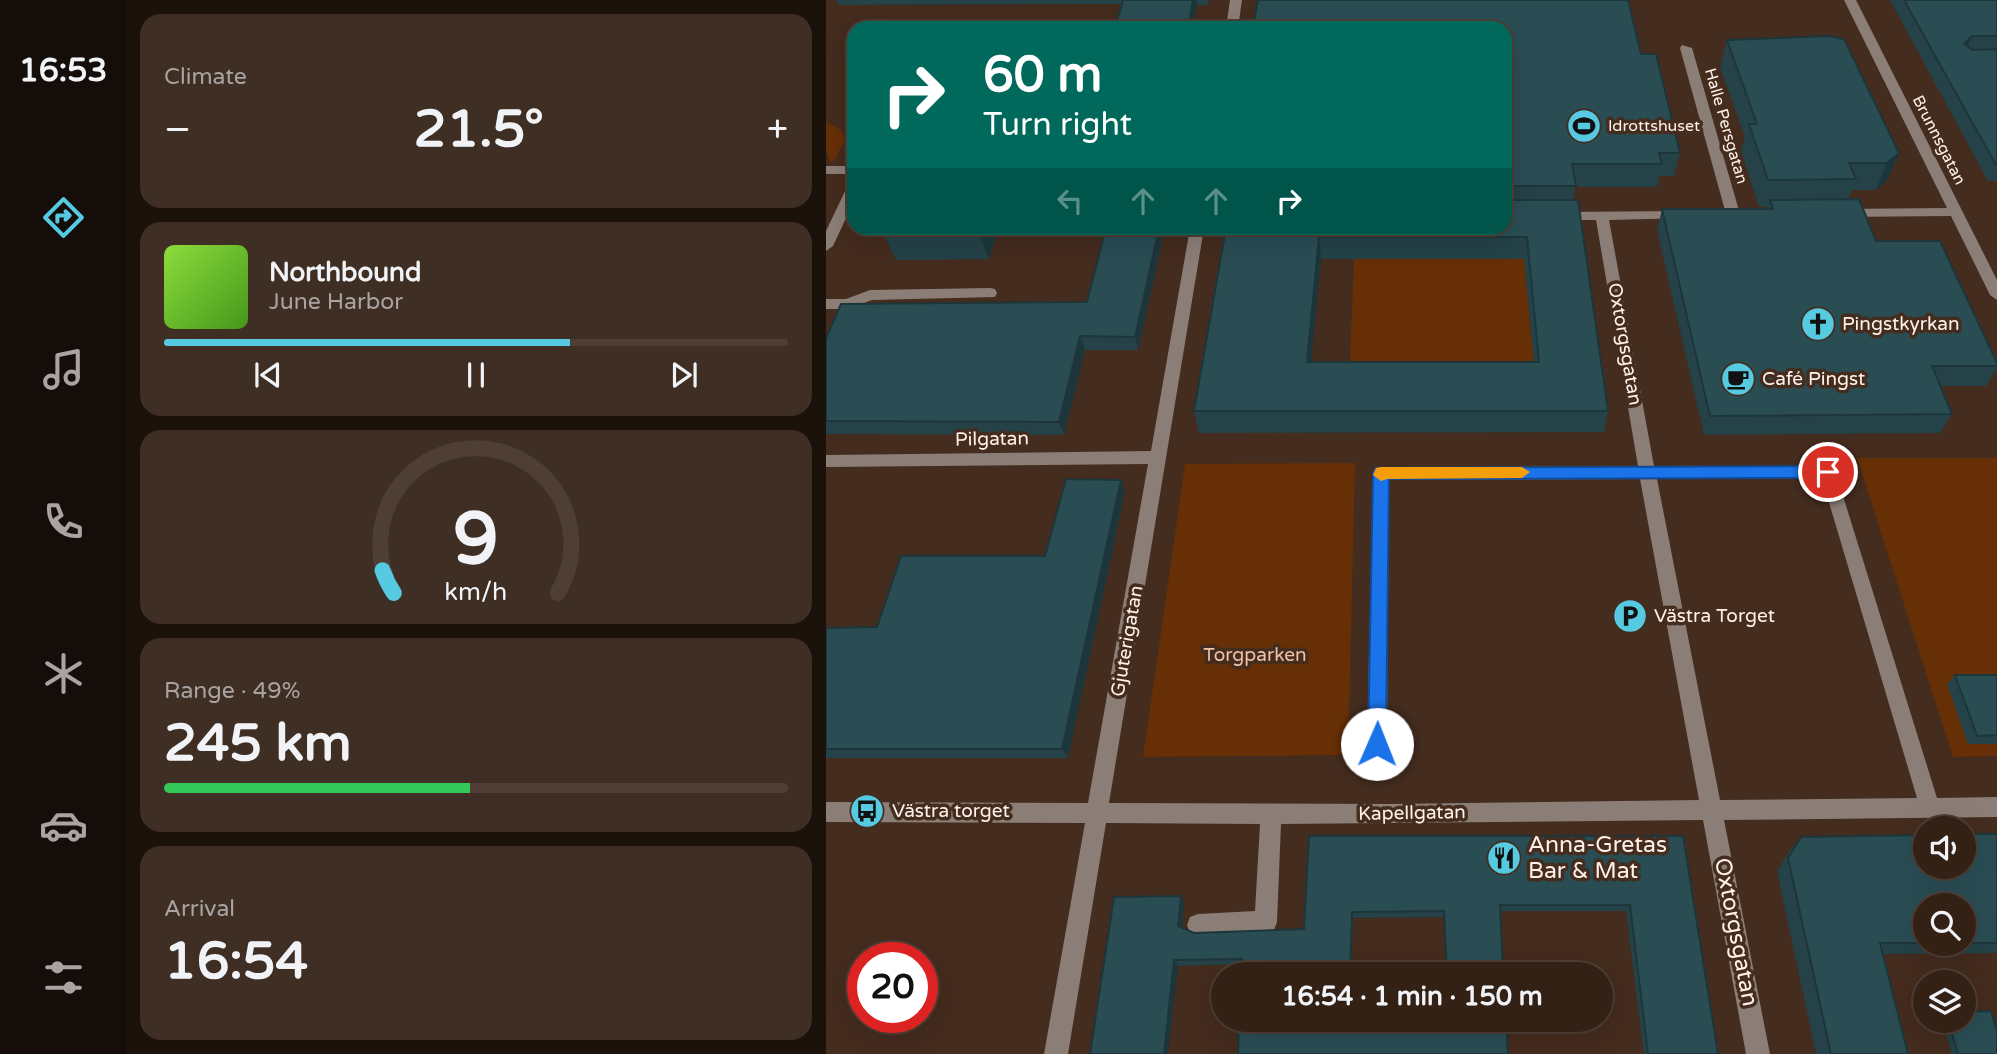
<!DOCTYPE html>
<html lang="en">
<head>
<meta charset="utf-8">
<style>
	:root { --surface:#332116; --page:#3e2e23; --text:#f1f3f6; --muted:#a9a3a1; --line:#4e3e35; --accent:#55cae0 }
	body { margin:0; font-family:"Varela Round",sans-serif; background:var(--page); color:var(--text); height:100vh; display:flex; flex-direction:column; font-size:26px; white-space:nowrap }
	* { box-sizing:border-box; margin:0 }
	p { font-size:23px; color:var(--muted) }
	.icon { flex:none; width:38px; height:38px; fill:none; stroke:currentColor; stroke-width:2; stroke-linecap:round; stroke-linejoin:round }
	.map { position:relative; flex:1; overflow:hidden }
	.sheet { display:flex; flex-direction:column; gap:14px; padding:14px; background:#1c120c; width:700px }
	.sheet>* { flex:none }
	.top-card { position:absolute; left:21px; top:21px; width:665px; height:214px; border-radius:21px; box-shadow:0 7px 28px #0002,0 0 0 2px var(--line); background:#00695c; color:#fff; overflow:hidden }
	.buttons { position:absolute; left:1087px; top:816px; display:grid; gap:14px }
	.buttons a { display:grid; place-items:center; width:63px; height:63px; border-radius:50%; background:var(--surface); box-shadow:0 7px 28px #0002,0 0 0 2px var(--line); font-size:35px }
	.speed { position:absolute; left:21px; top:942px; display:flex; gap:14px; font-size:35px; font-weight:700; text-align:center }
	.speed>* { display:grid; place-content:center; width:91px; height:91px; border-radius:50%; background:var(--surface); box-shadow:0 7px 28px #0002,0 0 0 2px var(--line); line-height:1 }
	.speed .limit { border:10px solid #d22; background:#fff; color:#111 }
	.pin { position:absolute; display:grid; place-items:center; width:60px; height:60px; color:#fff; margin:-30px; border:4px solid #fff; border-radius:50%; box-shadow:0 2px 7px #0007 }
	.me { position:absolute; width:77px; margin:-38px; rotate:1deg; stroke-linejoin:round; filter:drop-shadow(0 0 5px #0008) }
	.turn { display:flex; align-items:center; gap:24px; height:147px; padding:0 21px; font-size:32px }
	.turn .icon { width:91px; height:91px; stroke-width:2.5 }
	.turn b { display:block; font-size:49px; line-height:60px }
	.lanes { display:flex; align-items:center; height:66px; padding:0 21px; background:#0003; justify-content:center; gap:35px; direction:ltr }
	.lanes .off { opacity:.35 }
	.big { font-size:52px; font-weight:800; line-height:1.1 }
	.sheet .tile { flex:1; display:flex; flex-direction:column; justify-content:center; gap:10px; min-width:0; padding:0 24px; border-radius:21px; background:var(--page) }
	.sheet .dial { align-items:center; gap:0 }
	.dial svg { height:182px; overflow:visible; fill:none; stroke:var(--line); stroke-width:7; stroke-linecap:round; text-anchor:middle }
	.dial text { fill:var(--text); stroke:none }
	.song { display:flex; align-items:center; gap:21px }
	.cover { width:84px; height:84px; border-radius:10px; background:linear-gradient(135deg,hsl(90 70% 55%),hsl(100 70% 35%)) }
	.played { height:7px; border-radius:4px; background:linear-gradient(90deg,var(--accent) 65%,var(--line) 65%) }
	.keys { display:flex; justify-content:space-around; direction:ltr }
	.heat { display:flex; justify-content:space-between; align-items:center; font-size:38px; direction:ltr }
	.charge { height:10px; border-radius:5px; background:linear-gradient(90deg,#34c759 49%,var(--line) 0) }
	.trip { position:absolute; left:385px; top:962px; width:402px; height:70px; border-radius:35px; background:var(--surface); box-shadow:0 7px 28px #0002,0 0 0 2px var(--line); font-weight:800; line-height:70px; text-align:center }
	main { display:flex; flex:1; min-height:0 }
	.menu { display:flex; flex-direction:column; width:126px; justify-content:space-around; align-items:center; background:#140d09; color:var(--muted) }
	.menu .icon { width:49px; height:49px }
	.menu .active { color:var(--accent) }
	.menu b { font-size:32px; color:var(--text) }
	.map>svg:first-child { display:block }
</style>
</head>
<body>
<main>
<nav class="menu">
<b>16:53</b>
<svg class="icon active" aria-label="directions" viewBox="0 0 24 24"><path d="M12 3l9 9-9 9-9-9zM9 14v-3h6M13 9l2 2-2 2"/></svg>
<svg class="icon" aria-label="music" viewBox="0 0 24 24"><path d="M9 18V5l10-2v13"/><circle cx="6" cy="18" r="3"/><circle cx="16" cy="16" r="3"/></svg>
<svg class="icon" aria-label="phone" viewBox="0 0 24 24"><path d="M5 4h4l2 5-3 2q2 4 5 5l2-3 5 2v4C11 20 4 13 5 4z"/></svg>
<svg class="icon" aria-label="climate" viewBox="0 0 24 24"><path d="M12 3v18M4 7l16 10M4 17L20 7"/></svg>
<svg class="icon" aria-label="car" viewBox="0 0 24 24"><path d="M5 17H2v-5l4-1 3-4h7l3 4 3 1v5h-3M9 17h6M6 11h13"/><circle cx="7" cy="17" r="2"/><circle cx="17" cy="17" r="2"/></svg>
<svg class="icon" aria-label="filters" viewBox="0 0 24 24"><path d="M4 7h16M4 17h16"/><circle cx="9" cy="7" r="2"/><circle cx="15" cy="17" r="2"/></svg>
</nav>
<section class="sheet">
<div class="tile"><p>Climate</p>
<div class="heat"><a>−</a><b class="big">21.5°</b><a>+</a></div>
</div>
<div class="tile">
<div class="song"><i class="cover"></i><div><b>Northbound</b><p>June Harbor</p></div></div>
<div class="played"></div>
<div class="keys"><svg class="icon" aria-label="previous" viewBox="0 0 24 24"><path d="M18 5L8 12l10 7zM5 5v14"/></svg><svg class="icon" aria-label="pause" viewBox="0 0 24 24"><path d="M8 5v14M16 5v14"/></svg><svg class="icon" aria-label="next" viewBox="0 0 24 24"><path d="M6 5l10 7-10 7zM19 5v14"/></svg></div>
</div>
<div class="tile dial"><svg viewBox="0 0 100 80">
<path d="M14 69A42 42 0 1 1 86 69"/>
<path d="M14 69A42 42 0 0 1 9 59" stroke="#55cae0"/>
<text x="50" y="56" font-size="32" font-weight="700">9</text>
<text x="50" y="72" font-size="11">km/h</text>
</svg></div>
<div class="tile"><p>Range · 49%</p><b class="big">245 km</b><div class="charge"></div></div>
<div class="tile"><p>Arrival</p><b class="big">16:54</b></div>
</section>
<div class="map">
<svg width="1171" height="1054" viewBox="0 0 1171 1054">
	<rect width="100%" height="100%" fill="#442c1e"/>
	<g fill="#672f06">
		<polygon points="0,122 15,130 19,139 9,160 4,162 0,151"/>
		<polygon points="528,259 698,259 710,384 523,384"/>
		<polygon points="1031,458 1171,458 1171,756 1127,757"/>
		<polygon points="529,463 522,755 317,757 359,464"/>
	</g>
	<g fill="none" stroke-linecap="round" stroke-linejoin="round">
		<g fill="#8b7e77" fill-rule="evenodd">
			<polygon points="404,0 416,0 412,28 400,28"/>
			<polygon points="1018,0 1030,0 1171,280 1171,300 1164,295 1125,216 1014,217 1007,213 1014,209 1121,208"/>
			<polygon points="856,45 866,48 914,214 912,217 902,217 900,214 854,48"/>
			<rect x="0" y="166" width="28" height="8"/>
			<polygon points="28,183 28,201 7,246 0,251 0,231 21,187"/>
			<path d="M 857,211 L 864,215 L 862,218 L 783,220 L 828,466 L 1008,467 L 1111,798 L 1171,797 L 1171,817 L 898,820 L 944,1054 L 920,1054 L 877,820 L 455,824 L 451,922 L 448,930 L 440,933 L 372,936 L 364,933 L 361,925 L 364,917 L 372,914 L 429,911 L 434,824 L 280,823 L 242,1054 L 218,1054 L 259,823 L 0,822 L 0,802 L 262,803 L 322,464 L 0,467 L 0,455 L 325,451 L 364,228 L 378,228 L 283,803 L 563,804 L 873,800 L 814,479 L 563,480 L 561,744 L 558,751 L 551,753 L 544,751 L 541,744 L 547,473 L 549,468 L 812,466 L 770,220 L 731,220 L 724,216 L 731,212 ZM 831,479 L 996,479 L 1091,798 L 894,800 Z"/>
			<polygon points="164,288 169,289 171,293 169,297 46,300 22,309 0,309 0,299 20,299 44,290"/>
		</g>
	</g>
	<g fill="#244248" fill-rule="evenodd">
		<polygon points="10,0 383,0 382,5 296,4 13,5"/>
		<polygon points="1064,0 1171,0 1171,181 1162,181"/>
		<path d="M 679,28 L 815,54 L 854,153 L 848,176 L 833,176 L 831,187 L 749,187 L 747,200 L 782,411 L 778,432 L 373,433 L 368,411 L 400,228 ZM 495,259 L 698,259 L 708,362 L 485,362 Z"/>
		<polygon points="901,40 1073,153 1061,180 1050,190 1026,190 1022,199 1050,241 1171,363 1171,368 1160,386 1115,386 1126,414 1114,433 878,435 831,230 836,209 941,209 942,207 933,207 915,151 919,137 894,67"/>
		<polygon points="60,228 173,228 163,259 70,260 57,233"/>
		<polygon points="280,228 339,228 312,350 259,350 238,435 0,434 0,339 261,302"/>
		<polygon points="299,492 242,758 0,758 0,628 51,627 219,556"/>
		<polygon points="1129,675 1171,675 1171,744 1142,744 1121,684"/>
		<polygon points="1171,834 1171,953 1056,954 1082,1054 990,1054 951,871 964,850 975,837"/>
		<polygon points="483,836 857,836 892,1054 818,1054 800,911 674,911 677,975 621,975 618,917 527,918 525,975 415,975 416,964 352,966 264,1054 355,896 358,902 356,928 368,933 478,929"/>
		<polygon points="1116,1020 1138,1020 1171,1054 1126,1054"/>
	</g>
	<g fill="#1d363b">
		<polygon points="367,0 370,0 371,5 366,28 362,28"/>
		<polygon points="1146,36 1139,52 1138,44"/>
		<polygon points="1073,153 1061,180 1050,190 1061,163"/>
		<polygon points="153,228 173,228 163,259 152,232"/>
		<polygon points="333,228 339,228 312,350 309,337"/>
		<polygon points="493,237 495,259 483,384 481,362"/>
		<polygon points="254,336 259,350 238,435 233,422"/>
		<polygon points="295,480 299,492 242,758 236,749"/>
		<polygon points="355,896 358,902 356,932 352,926"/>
		<polygon points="526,912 527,918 525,975 524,975"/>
		<polygon points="348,960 352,966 342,1054 338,1054"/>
	</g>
	<g fill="#2a4d54" stroke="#1d363b" stroke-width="2" fill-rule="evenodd">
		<polygon points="297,0 367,0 362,28 289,28"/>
		<polygon points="432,0 802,0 815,54 830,54 854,153 833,153 836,164 746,164 750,186 681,186 679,188 679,28 427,28"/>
		<polygon points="1078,0 1171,0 1171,36 1146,36 1138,44 1146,50 1171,49 1171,165 1170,165"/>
		<polygon points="1003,36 1018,39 1073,153 1061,163 1023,163 1030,179 942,180 923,124 931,124 901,40"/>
		<path d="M 679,192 L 681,200 L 752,200 L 782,411 L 368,411 L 400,228 L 679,228 ZM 493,237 L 701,237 L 713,362 L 481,362 Z"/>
		<polygon points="1033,199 1050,241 1114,241 1171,363 1171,366 1106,366 1126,414 884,416 836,209 947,209 944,200"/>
		<polygon points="60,228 153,228 152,232 57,233"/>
		<polygon points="280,228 333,228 309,337 254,336 233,422 0,421 0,339 15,304 261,302"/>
		<polygon points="240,479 295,480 236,749 0,749 0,628 51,627 75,556 219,556"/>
		<polygon points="1129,675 1171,675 1171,735 1151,736"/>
		<polygon points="1138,834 1171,834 1171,943 1138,943 1138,905 1099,905 1099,943 1054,943 1082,1054 1005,1054 962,858 975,837 1099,835 1099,866 1138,866"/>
		<polygon points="483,836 857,836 892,1054 822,1054 804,905 674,905 677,975 621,975 618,911 526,912 524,975 415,975 416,959 348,960 338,1054 264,1054 288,897 355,896 352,926 368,933 478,929"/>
		<polygon points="1165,1011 1171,1031 1171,1054 1132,1054 1122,1020 1138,1020 1138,1012"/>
		<polygon points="413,1020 523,1020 523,1022 680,1020 682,1054 412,1054"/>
	</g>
	<polygon fill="#1a73e8" stroke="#114b97" stroke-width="2" points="1002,466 1010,472 1002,478 563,479 560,744 558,750 551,753 545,750 542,744 547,473 550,468"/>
	<polygon fill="#f59e0b" points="555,467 696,467 704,472 696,478 561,479 555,481 547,475 550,468"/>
	<defs>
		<g id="stadium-disc" transform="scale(1.75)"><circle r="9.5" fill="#55cae0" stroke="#442c1e"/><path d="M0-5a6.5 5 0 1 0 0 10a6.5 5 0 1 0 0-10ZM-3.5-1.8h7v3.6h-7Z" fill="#111"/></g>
		<g id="church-disc" transform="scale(1.75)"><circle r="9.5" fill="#55cae0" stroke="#442c1e"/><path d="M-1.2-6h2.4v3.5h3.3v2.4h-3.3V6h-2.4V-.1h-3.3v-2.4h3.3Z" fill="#111"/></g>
		<g id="cafe-disc" transform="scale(1.75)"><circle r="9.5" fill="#55cae0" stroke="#442c1e"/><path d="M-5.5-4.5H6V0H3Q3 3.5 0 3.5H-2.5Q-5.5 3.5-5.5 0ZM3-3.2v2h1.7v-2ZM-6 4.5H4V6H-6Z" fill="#111"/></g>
		<g id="parking-disc" transform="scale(1.75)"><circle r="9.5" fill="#55cae0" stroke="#442c1e"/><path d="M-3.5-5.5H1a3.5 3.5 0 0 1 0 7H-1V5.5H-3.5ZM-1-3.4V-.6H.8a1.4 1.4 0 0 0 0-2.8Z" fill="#111"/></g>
		<g id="bus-disc" transform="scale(1.75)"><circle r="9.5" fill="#55cae0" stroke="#442c1e"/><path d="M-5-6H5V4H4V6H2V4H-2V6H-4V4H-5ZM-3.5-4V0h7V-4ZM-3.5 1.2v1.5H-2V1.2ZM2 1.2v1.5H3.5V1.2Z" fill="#111"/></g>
		<g id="restaurant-disc" transform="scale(1.75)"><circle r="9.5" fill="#55cae0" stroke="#442c1e"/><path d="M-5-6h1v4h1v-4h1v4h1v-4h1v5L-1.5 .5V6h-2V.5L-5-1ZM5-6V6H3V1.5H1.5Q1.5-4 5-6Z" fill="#111"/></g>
	</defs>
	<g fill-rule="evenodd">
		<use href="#stadium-disc" x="758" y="126"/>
		<use href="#church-disc" x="992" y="324"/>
		<use href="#cafe-disc" x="912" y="379"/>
		<use href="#parking-disc" x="804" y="616"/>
		<use href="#bus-disc" x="41" y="811"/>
		<use href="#restaurant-disc" x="678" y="858"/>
	</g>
	<g text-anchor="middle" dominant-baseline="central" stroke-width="7" stroke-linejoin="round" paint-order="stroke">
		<g font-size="16" fill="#fff1ea" stroke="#442c1e" text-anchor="start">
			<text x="782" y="126">Idrottshuset</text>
		</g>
		<g font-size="16" fill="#fff1ea" stroke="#442c1e">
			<text transform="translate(900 126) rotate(74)">Halle Persgatan</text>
			<text transform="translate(1113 140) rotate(63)">Brunnsgatan</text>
		</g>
		<g font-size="19" fill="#fff1ea" stroke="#442c1e" text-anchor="start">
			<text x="1016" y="324">Pingstkyrkan</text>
			<text x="936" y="379">Café Pingst</text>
			<text x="828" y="616">Västra Torget</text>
			<text x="66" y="811">Västra torget</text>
		</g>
		<g font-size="19" fill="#fff1ea" stroke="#442c1e">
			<text transform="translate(799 344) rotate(80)">Oxtorgsgatan</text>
			<text transform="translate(166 439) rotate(-1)">Pilgatan</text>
			<text transform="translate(301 641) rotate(-80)">Gjuterigatan</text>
			<text transform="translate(586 813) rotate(-1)">Kapellgatan</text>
		</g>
		<g font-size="19" fill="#f0c2a8" stroke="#442c1e">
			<text x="429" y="655">Torgparken</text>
		</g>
		<g font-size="23" fill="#fff1ea" stroke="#442c1e" text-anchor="start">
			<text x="702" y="845">Anna-Gretas<tspan x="702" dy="26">Bar &amp; Mat</tspan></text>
		</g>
		<g font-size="23" fill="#fff1ea" stroke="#442c1e">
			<text transform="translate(910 932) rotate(79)">Oxtorgsgatan</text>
		</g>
	</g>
</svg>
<div class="buttons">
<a><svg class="icon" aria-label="sound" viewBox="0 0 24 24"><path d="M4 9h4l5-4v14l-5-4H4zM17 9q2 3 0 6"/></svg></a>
<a><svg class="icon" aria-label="search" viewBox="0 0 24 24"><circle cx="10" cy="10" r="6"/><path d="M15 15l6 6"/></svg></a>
<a><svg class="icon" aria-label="layers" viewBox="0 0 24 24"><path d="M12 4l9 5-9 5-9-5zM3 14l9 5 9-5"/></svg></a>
</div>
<div class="speed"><div class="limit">20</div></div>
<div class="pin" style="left:1002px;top:472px;background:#d93025"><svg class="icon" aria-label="arrive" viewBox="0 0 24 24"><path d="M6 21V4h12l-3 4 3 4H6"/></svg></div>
<svg class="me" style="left:551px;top:744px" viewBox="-20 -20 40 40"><circle r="19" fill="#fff"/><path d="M0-13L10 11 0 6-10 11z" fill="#1a73e8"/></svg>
<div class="trip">16:54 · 1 min · 150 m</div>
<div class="top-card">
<div class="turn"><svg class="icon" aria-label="right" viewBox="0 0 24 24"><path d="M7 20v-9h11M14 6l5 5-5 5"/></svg><div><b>60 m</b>Turn right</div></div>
<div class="lanes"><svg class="icon off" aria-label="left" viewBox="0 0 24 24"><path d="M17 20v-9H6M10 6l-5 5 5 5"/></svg><svg class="icon off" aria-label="ahead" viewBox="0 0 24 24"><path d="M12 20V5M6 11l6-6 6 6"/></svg><svg class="icon off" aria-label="ahead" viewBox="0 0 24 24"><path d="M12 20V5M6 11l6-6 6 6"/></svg><svg class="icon" aria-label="right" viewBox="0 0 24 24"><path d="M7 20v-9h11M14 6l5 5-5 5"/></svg></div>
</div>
</div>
</main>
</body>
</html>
